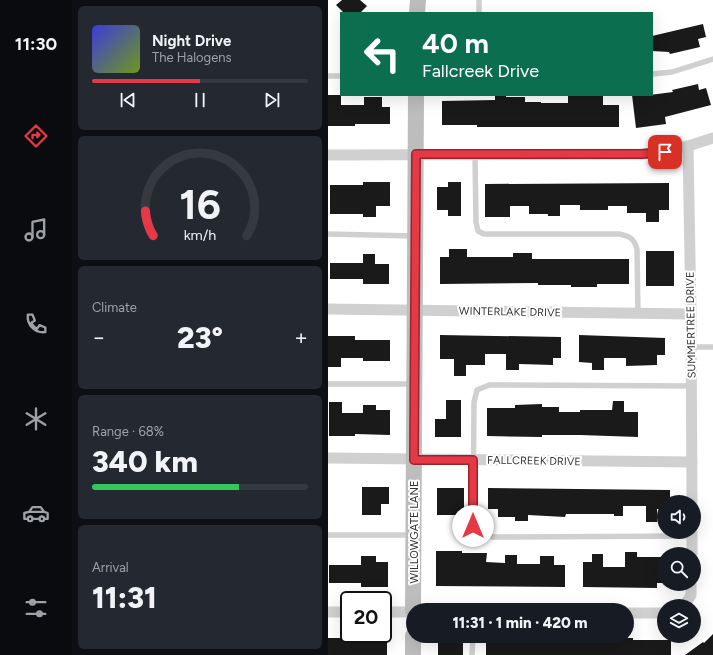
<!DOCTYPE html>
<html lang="en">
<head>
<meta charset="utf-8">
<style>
	:root { --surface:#171b24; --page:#242831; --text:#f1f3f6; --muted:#9ea1a6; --line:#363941; --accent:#e63946 }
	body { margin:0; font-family:Figtree,sans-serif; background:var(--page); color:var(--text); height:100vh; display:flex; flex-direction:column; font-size:15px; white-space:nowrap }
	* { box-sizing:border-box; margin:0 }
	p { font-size:13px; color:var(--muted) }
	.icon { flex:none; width:22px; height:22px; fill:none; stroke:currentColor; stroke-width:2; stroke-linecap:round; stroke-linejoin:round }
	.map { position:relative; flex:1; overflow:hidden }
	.details { display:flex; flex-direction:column; gap:6px; padding:6px; background:#0d0f14; width:256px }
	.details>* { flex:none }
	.top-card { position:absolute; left:12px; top:12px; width:313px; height:84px; border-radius:0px; box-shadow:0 4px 16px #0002; background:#0b6e4f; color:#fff; overflow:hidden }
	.buttons { position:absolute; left:329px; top:495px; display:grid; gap:8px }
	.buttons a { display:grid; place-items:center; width:44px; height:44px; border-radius:50%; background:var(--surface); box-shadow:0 4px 16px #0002; font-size:20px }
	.speed { position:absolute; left:12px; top:591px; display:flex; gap:8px; font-size:20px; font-weight:700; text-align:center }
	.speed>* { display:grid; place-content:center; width:52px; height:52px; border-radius:50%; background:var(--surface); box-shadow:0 4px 16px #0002; line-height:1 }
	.speed .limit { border:2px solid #111; border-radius:6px; background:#fff; color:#111 }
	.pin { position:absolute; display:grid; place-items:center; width:34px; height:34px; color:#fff; margin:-17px; border-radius:8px; box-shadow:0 2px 6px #0006 }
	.me { position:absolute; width:44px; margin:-22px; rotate:0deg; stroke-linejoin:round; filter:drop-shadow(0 0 3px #0008) }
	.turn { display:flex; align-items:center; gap:14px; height:84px; padding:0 16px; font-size:18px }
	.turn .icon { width:52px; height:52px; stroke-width:2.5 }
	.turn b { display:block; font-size:28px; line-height:34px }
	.big { font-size:30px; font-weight:800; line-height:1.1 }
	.details .tile { flex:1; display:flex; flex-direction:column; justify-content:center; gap:6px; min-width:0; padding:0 14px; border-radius:6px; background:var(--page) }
	.details .dial { align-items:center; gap:0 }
	.dial svg { height:104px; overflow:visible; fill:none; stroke:var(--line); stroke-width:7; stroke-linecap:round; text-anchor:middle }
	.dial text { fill:var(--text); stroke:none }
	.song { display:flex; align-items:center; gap:12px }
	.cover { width:48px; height:48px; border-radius:6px; background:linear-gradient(135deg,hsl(240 70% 55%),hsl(80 70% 35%)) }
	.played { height:4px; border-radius:2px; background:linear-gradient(90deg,var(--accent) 50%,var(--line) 50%) }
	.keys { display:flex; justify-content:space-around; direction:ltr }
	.heat { display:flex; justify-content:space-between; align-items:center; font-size:22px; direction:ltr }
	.charge { height:6px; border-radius:3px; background:linear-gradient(90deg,#34c759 68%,var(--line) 0) }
	.trip { position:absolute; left:78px; top:603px; width:228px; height:40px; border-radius:20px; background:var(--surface); box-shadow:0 4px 16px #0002; font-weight:800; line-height:40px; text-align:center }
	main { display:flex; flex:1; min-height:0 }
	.tab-bar { display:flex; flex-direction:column; width:72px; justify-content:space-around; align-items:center; background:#090b0e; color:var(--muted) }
	.tab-bar .icon { width:28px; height:28px }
	.tab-bar .current { color:var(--accent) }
	.tab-bar b { font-size:18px; color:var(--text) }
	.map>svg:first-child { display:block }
</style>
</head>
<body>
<main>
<nav class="tab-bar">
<b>11:30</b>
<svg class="icon current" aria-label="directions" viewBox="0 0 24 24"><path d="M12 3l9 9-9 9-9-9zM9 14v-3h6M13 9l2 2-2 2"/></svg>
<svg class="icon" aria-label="music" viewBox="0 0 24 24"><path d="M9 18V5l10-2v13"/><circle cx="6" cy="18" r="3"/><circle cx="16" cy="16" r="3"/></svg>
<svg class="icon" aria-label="phone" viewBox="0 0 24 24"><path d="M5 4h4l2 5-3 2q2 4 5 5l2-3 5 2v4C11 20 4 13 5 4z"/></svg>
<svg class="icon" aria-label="climate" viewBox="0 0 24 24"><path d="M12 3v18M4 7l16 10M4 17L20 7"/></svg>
<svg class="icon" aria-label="car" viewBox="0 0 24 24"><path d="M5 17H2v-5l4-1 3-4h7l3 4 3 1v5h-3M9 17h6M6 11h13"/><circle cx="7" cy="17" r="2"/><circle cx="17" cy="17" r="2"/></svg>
<svg class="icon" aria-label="filters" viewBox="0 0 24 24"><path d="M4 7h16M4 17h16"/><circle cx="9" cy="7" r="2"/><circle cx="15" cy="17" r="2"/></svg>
</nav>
<section class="details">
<div class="tile">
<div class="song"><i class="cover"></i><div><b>Night Drive</b><p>The Halogens</p></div></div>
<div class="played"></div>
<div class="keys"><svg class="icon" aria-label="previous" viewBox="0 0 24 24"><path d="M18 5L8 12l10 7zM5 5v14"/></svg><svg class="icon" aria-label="pause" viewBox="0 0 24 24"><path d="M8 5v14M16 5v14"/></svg><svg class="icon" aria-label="next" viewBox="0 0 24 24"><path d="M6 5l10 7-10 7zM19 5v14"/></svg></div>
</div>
<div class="tile dial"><svg viewBox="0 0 100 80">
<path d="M14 69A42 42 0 1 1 86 69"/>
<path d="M14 69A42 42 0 0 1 8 50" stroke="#e63946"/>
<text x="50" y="56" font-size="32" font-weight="700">16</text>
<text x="50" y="72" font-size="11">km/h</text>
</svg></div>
<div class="tile"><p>Climate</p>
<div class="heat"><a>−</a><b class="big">23°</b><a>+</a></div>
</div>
<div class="tile"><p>Range · 68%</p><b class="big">340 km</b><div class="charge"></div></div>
<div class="tile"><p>Arrival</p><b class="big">11:31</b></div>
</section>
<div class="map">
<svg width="385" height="655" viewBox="0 0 385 655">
	<rect width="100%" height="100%" fill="#fff"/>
	<g fill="#1a1a1a">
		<polygon points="14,0 32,0 39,6 32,13 16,13 8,5"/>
		<polygon points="375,24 378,37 370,39 372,47 342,54 341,52 324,51 324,36"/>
		<polygon points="370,84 371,90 378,88 383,105 337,117 338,124 308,128 304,95 314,95 314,96 345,92 344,90"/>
		<polygon points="0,95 13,95 13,105 36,105 36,97 54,97 54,107 62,107 62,124 27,124 27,126 0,126"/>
		<polygon points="167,95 178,95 178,97 197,97 197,102 213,102 213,103 240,103 240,95 275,95 275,105 291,105 291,127 149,127 149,125 114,125 114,101 167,100"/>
		<polygon points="35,182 62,182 62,206 48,206 48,217 35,217 35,214 2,214 2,185 35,185"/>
		<polygon points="120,182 133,182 133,216 120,216 120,210 109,210 109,187 120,187"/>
		<polygon points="341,183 341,210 331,210 331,222 318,222 318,213 299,213 299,206 280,206 280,210 252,210 252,205 232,205 232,216 220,216 220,214 201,214 201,206 182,206 182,217 157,217 157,184"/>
		<polygon points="121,249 139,249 139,257 185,257 185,253 204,253 204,259 301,259 301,284 269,284 269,287 243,287 243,285 210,285 210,283 112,284 112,257 121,257"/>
		<rect x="318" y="251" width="28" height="35"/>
		<polygon points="35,254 47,254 47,264 61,264 61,284 35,284 35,279 2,279 2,263 35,263"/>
		<polygon points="112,335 233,337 233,358 225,358 225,365 191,364 191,370 178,370 178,354 157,354 157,365 138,365 138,376 126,376 126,359 112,359"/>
		<polygon points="251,335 337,338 337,355 329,355 329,365 298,366 298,358 276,358 276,370 264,370 264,363 251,362"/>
		<polygon points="0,336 27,336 27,340 62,340 62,361 35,361 35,358 13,358 13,367 0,367"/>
		<polygon points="118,400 133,400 133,437 107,437 107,419 118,419"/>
		<polygon points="285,401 296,401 296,412 310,412 310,437 252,435 214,435 214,437 159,436 159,408 187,408 187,405 214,404 214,407 231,407 231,412 252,412 252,410 284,410"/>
		<polygon points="1,402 14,402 14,413 35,413 35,405 48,405 48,410 62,410 62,435 27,434 27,436 1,436"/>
		<polygon points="34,487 61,487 61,504 53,504 53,515 34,515"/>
		<rect x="109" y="488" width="27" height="27"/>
		<polygon points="160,488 342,490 342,502 336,502 336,509 329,509 329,522 318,522 318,506 295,506 295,516 286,516 286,514 238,514 237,517 200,515 200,521 187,521 187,517 170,517 170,509 160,509"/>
		<polygon points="108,551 134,551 134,553 159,553 158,562 177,563 177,555 189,555 189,564 212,564 212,556 226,556 226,565 237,565 237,587 108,586"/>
		<polygon points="297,552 309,552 309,557 333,557 333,562 336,562 336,583 329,583 329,588 255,587 255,562 264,562 264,554 275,554 275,567 297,567"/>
		<polygon points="33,556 48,556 48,562 60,562 60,587 33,587 33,583 1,583 1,565 33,565"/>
		<polygon points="385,634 385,655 357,655 375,642 376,643"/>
		<polygon points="31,636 59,636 59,655 0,655 0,638 31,638"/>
		<rect x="110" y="638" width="25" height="17"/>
		<polygon points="186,638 244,638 244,641 268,641 268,638 305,638 305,640 343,640 343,655 158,655 158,639 186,639"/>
	</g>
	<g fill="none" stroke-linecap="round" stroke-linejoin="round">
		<g stroke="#d0d0d0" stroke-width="5.5">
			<polyline points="151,13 151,0"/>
			<polyline points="324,74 344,72 385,59"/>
			<polyline points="0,76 13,76"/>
			<path d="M 147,155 L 148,222 L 150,231 L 156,234 L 291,234 C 301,236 306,238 309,249 L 310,314"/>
			<polyline points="0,234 86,236"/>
			<polyline points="364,347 385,347"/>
			<polyline points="0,384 86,384"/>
			<polyline points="0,535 84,535"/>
			<polyline points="364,536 165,537 151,534 145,526 146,402 149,390 161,385 364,386"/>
			<polyline points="144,655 145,636"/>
		</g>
		<g stroke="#d0d0d0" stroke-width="11">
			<polyline points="360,147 363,314 364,502"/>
			<path d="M 0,155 L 314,154 C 340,152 360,147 385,138"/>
			<polyline points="0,309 363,314"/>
			<polyline points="0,458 364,462"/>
			<polyline points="364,554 364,532"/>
			<polyline points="356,606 363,595 363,584"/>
			<polyline points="0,612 21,612"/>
			<polyline points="55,612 85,612"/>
			<polyline points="299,613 336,613"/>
		</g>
		<g stroke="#bdbdbd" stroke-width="16">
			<polyline points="89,13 90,0"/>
			<polyline points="85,610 88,95"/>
			<polyline points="85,636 85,655"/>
		</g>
	</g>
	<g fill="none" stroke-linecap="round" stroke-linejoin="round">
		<g stroke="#96252e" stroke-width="10">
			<polyline id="route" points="145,526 145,460 86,460 88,154 314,154 337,152"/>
		</g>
		<use href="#route" stroke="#e63946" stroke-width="7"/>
	</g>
	<g text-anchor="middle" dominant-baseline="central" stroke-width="4" stroke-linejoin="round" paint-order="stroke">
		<g font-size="11" fill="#333" stroke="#fff">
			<text transform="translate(182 312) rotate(1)">WINTERLAKE DRIVE</text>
			<text transform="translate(363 325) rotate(-91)">SUMMERTREE DRIVE</text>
			<text transform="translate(206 461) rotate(1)">FALLCREEK DRIVE</text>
			<text transform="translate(86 532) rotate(-90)">WILLOWGATE LANE</text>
		</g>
	</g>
</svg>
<div class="buttons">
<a><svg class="icon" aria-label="sound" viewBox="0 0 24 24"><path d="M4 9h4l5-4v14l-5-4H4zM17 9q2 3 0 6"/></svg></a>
<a><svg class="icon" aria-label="search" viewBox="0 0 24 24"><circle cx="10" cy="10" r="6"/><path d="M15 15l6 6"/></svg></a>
<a><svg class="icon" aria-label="layers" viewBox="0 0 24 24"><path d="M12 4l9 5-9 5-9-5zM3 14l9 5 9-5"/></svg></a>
</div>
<div class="speed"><div class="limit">20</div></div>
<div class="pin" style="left:337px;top:152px;background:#d93025"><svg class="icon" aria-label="arrive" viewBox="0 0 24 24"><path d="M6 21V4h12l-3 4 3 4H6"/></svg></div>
<svg class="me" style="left:145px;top:526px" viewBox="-20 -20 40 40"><circle r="19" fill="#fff"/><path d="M0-13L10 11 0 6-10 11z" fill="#e63946"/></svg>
<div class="trip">11:31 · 1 min · 420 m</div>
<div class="top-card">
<div class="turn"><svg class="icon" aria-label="left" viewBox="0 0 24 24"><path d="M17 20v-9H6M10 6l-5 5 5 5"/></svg><div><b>40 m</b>Fallcreek Drive</div></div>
</div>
</div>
</main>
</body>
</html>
